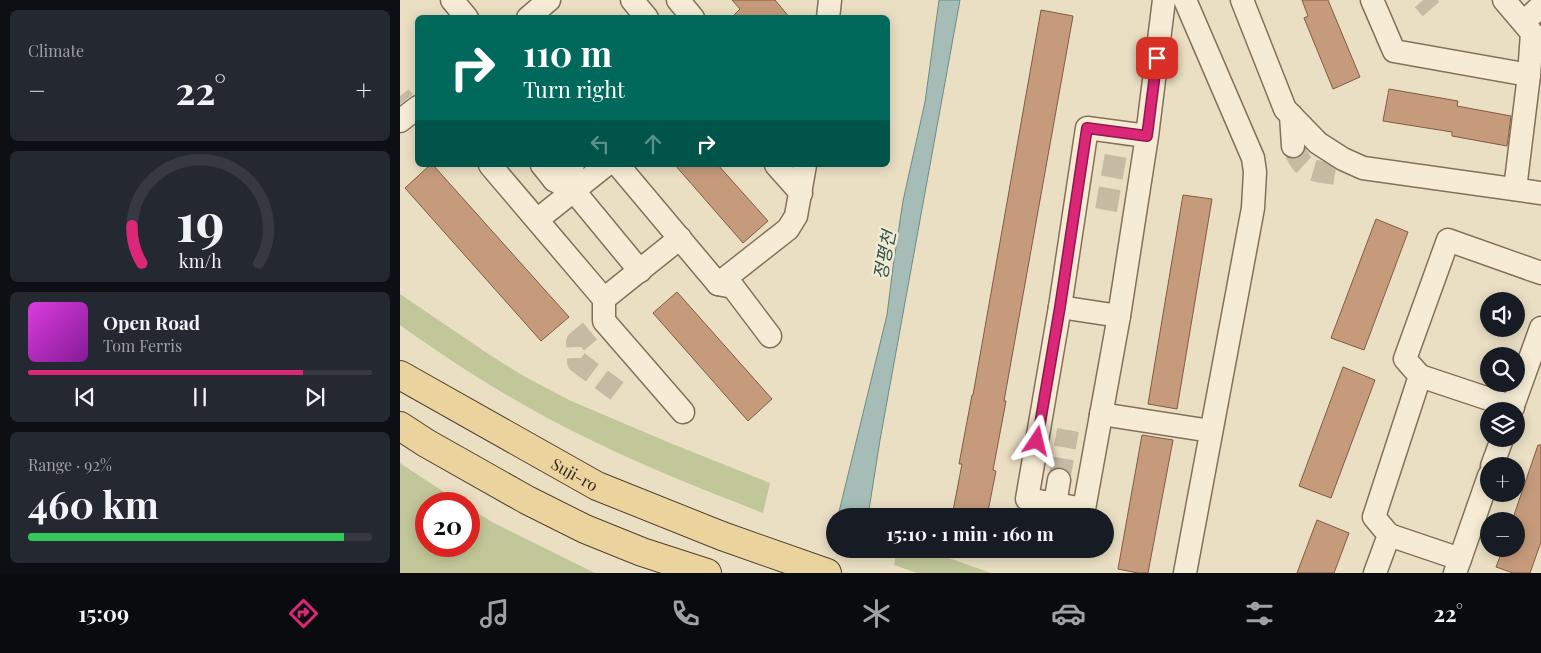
<!DOCTYPE html>
<html lang="en">
<head>
<meta charset="utf-8">
<style>
	:root { --surface:#171b24; --page:#242831; --text:#f1f3f6; --muted:#9ea1a6; --line:#363941; --accent:#db2777 }
	body { margin:0; font-family:"Playfair Display","Noto Sans KR",serif; background:var(--page); color:var(--text); height:100vh; display:flex; flex-direction:column; font-size:19px; white-space:nowrap }
	* { box-sizing:border-box; margin:0 }
	p { font-size:16px; color:var(--muted) }
	.icon { flex:none; width:28px; height:28px; fill:none; stroke:currentColor; stroke-width:2; stroke-linecap:round; stroke-linejoin:round }
	.map { position:relative; flex:1; overflow:hidden }
	.side { display:flex; flex-direction:column; gap:10px; padding:10px; background:#0d0f14; width:400px }
	.side>* { flex:none }
	.hud { position:absolute; left:15px; top:15px; width:475px; height:152px; border-radius:8px; box-shadow:0 2px 12px #0003; background:#00695c; color:#fff; overflow:hidden }
	.controls { position:absolute; left:1080px; top:292px; display:grid; gap:10px }
	.controls a { display:grid; place-items:center; width:45px; height:45px; border-radius:50%; background:var(--surface); box-shadow:0 2px 12px #0003; font-size:25px }
	.speed { position:absolute; left:15px; top:492px; display:flex; gap:10px; font-size:25px; font-weight:700; text-align:center }
	.speed>* { display:grid; place-content:center; width:65px; height:65px; border-radius:50%; background:var(--surface); box-shadow:0 2px 12px #0003; line-height:1 }
	.speed .limit { border:8px solid #d22; background:#fff; color:#111 }
	.pin { position:absolute; display:grid; place-items:center; width:42px; height:42px; color:#fff; margin:-21px; border-radius:10px; box-shadow:0 2px 8px #0006 }
	.me { position:absolute; width:55px; margin:-28px; rotate:10deg; stroke-linejoin:round; filter:drop-shadow(0 0 4px #0008) }
	.turn { display:flex; align-items:center; gap:18px; height:105px; padding:0 25px; font-size:22px }
	.turn .icon { width:65px; height:65px; stroke-width:2.5 }
	.turn b { display:block; font-size:35px; line-height:42px }
	.lanes { display:flex; align-items:center; height:48px; padding:0 25px; background:#0003; justify-content:center; gap:25px; direction:ltr }
	.lanes .off { opacity:.35 }
	.big { font-size:38px; font-weight:700; line-height:1.1 }
	.side .tile { flex:1; display:flex; flex-direction:column; justify-content:center; gap:8px; min-width:0; padding:0 18px; border-radius:8px; background:var(--page) }
	.side .dial { align-items:center; gap:0 }
	.dial svg { height:130px; overflow:visible; fill:none; stroke:var(--line); stroke-width:7; stroke-linecap:round; text-anchor:middle }
	.dial text { fill:var(--text); stroke:none }
	.song { display:flex; align-items:center; gap:15px }
	.cover { width:60px; height:60px; border-radius:8px; background:linear-gradient(135deg,hsl(300 70% 55%),hsl(290 70% 35%)) }
	.played { height:5px; border-radius:2px; background:linear-gradient(90deg,var(--accent) 80%,var(--line) 80%) }
	.keys { display:flex; justify-content:space-around; direction:ltr }
	.heat { display:flex; justify-content:space-between; align-items:center; font-size:28px; direction:ltr }
	.charge { height:8px; border-radius:4px; background:linear-gradient(90deg,#34c759 92%,var(--line) 0) }
	.trip { position:absolute; left:426px; top:508px; width:288px; height:50px; border-radius:25px; background:var(--surface); box-shadow:0 2px 12px #0003; font-weight:700; line-height:50px; text-align:center }
	.tabs { display:flex; height:80px; justify-content:space-around; align-items:center; background:#090b0e; color:var(--muted) }
	.tabs .icon { width:35px; height:35px }
	.tabs .on { color:var(--accent) }
	.tabs b { font-size:22px; color:var(--text) }
	main { display:flex; flex:1; min-height:0 }
	.map>svg:first-child { display:block }
</style>
</head>
<body>
<main>
<section class="side">
<div class="tile"><p>Climate</p>
<div class="heat"><a>−</a><b class="big">22°</b><a>+</a></div>
</div>
<div class="tile dial"><svg viewBox="0 0 100 80">
<path d="M14 69A42 42 0 1 1 86 69"/>
<path d="M14 69A42 42 0 0 1 8 46" stroke="#db2777"/>
<text x="50" y="56" font-size="32" font-weight="700">19</text>
<text x="50" y="72" font-size="11">km/h</text>
</svg></div>
<div class="tile">
<div class="song"><i class="cover"></i><div><b>Open Road</b><p>Tom Ferris</p></div></div>
<div class="played"></div>
<div class="keys"><svg class="icon" aria-label="previous" viewBox="0 0 24 24"><path d="M18 5L8 12l10 7zM5 5v14"/></svg><svg class="icon" aria-label="pause" viewBox="0 0 24 24"><path d="M8 5v14M16 5v14"/></svg><svg class="icon" aria-label="next" viewBox="0 0 24 24"><path d="M6 5l10 7-10 7zM19 5v14"/></svg></div>
</div>
<div class="tile"><p>Range · 92%</p><b class="big">460 km</b><div class="charge"></div></div>
</section>
<div class="map">
<svg width="1141" height="573" viewBox="0 0 1141 573">
	<rect width="100%" height="100%" fill="#eadfc3"/>
	<g fill="#c1c798">
		<path d="M 0,294 L 87,353 L 120,374 L 169,400 L 270,443 L 370,483 L 363,513 C 307,491 250,469 195,442 C 127,410 61,369 0,325 Z"/>
		<polygon points="0,463 62,504 26,504 26,546 69,546 69,508 94,523 195,573 0,573"/>
		<polygon points="497,549 523,549 591,573 517,573 494,565"/>
	</g>
	<polygon fill="#a5bdb6" stroke="#6c8b83" points="539,0 560,0 480,440 468,516 438,516 487,315 493,267 503,201 525,102"/>
	<polygon fill="#eadfc3" points="433,533 435,533 435,549 466,549 464,573 426,573"/>
	<g fill="#c69b7b" stroke="#805b43">
		<polygon points="332,0 375,0 390,18 331,18 340,9"/>
		<polygon points="902,0 928,0 960,77 933,89 904,18 908,16"/>
		<polygon points="641,10 673,16 604,401 606,401 593,470 596,471 587,516 552,516 562,464 559,464 572,395 573,395"/>
		<polygon points="989,89 1058,101 1057,106 1111,116 1107,146 1052,136 1052,132 983,121"/>
		<polygon points="30,165 33,165 169,317 141,341 5,188"/>
		<polygon points="275,165 318,165 368,221 343,243"/>
		<polygon points="783,195 812,199 777,409 748,404"/>
		<polygon points="976,219 1008,232 964,350 931,338"/>
		<polygon points="277,292 372,399 348,421 253,313"/>
		<polygon points="943,367 975,380 931,498 899,486"/>
		<polygon points="742,435 773,440 748,573 738,573 718,569"/>
		<polygon points="1138,445 1141,445 1141,542 1130,573 1113,573 1096,567 1103,549 1116,549 1116,521 1112,521"/>
		<polygon points="917,520 949,533 934,573 897,573"/>
	</g>
	<g fill="none" stroke-linecap="round" stroke-linejoin="round">
		<g stroke="#c6bba2" stroke-width="22" stroke-dasharray="22 11" stroke-linecap="butt">
			<polyline points="1023,0 1031,9"/>
			<polyline points="0,96 4,101"/>
			<path d="M 893,146 C 903,172 910,170 936,174"/>
			<polyline points="706,210 718,142"/>
			<polyline points="190,331 177,342 178,362 217,391"/>
			<polyline points="659,480 668,430"/>
		</g>
		<g stroke="#83705b" stroke-width="25">
			<g id="minor">
				<polyline points="52,0 67,18"/>
				<polyline points="232,0 247,18"/>
				<polyline points="278,0 293,18"/>
				<polyline points="785,0 853,158 855,172 853,208 785,573"/>
				<polyline points="842,0 885,109 918,143 943,159 963,168 1141,193"/>
				<polyline points="972,0 994,51 1129,75 1132,33 1104,0"/>
				<polyline points="128,18 149,0"/>
				<polyline points="428,18 430,0"/>
				<polyline points="1124,22 1141,6"/>
				<polyline points="891,115 893,146"/>
				<polyline points="0,121 18,107"/>
				<polyline points="747,136 687,128 660,307 627,499 684,509 719,316 747,136 764,0"/>
				<polyline points="90,165 204,299 204,321 283,412"/>
				<polyline points="142,165 154,180 173,165"/>
				<polyline points="218,165 318,284 388,229 396,216 405,165"/>
				<polyline points="376,165 401,193"/>
				<polyline points="154,180 174,191 240,271"/>
				<polyline points="1115,189 1129,75"/>
				<polyline points="137,220 206,165"/>
				<polyline points="318,284 333,287 370,336"/>
				<polyline points="204,299 280,238"/>
				<polyline points="660,307 719,316"/>
				<polyline points="1020,376 1113,407"/>
				<polyline points="1111,411 1141,328"/>
				<polyline points="701,414 811,431"/>
				<polyline points="1092,466 1102,439"/>
				<polyline points="655,504 659,480"/>
				<polyline points="989,535 1060,559 1055,573"/>
				<polyline points="1060,559 1089,476"/>
				<polyline points="975,573 989,535 974,517 1020,376 1005,359 1048,240 1141,273"/>
			</g>
		</g>
		<g stroke="#513f2f" stroke-width="30">
			<g id="major">
				<path id="s1" d="M 0,375 L 197,486 L 322,536 L 427,573"/>
				<polyline points="0,426 26,443 127,500 185,529 242,552 307,573"/>
			</g>
		</g>
		<use href="#minor" stroke="#f6ecd5" stroke-width="22"/>
		<use href="#major" stroke="#ebd39d" stroke-width="28"/>
	</g>
	<g fill="none" stroke-linecap="round" stroke-linejoin="round">
		<g stroke="#8e194d" stroke-width="12">
			<polyline id="route" points="637,441 660,307 687,128 747,136 757,58"/>
		</g>
		<use href="#route" stroke="#db2777" stroke-width="9"/>
	</g>
	<g text-anchor="middle" dominant-baseline="central" stroke-width="5" stroke-linejoin="round" paint-order="stroke">
		<g font-size="16" fill="#34291e" stroke="#f2e9d2">
			<text stroke="none"><textPath href="#s1" startOffset="201">Suji-ro</textPath></text>
		</g>
		<g font-size="18" font-style="italic" fill="#2e5350" stroke="#f2e9d2">
			<text transform="translate(484 255) rotate(-79)">정평천</text>
		</g>
	</g>
</svg>
<div class="controls">
<a><svg class="icon" aria-label="sound" viewBox="0 0 24 24"><path d="M4 9h4l5-4v14l-5-4H4zM17 9q2 3 0 6"/></svg></a>
<a><svg class="icon" aria-label="search" viewBox="0 0 24 24"><circle cx="10" cy="10" r="6"/><path d="M15 15l6 6"/></svg></a>
<a><svg class="icon" aria-label="layers" viewBox="0 0 24 24"><path d="M12 4l9 5-9 5-9-5zM3 14l9 5 9-5"/></svg></a>
<a>+</a>
<a>−</a>
</div>
<div class="speed"><div class="limit">20</div></div>
<div class="pin" style="left:757px;top:58px;background:#d93025"><svg class="icon" aria-label="arrive" viewBox="0 0 24 24"><path d="M6 21V4h12l-3 4 3 4H6"/></svg></div>
<svg class="me" style="left:637px;top:441px" viewBox="-20 -20 40 40"><path d="M0-17L14 15 0 8-14 15z" fill="#db2777" stroke="#fff" stroke-width="4"/></svg>
<div class="trip">15:10 · 1 min · 160 m</div>
<div class="hud">
<div class="turn"><svg class="icon" aria-label="right" viewBox="0 0 24 24"><path d="M7 20v-9h11M14 6l5 5-5 5"/></svg><div><b>110 m</b>Turn right</div></div>
<div class="lanes"><svg class="icon off" aria-label="left" viewBox="0 0 24 24"><path d="M17 20v-9H6M10 6l-5 5 5 5"/></svg><svg class="icon off" aria-label="ahead" viewBox="0 0 24 24"><path d="M12 20V5M6 11l6-6 6 6"/></svg><svg class="icon" aria-label="right" viewBox="0 0 24 24"><path d="M7 20v-9h11M14 6l5 5-5 5"/></svg></div>
</div>
</div>
</main>
<nav class="tabs">
<b>15:09</b>
<svg class="icon on" aria-label="directions" viewBox="0 0 24 24"><path d="M12 3l9 9-9 9-9-9zM9 14v-3h6M13 9l2 2-2 2"/></svg>
<svg class="icon" aria-label="music" viewBox="0 0 24 24"><path d="M9 18V5l10-2v13"/><circle cx="6" cy="18" r="3"/><circle cx="16" cy="16" r="3"/></svg>
<svg class="icon" aria-label="phone" viewBox="0 0 24 24"><path d="M5 4h4l2 5-3 2q2 4 5 5l2-3 5 2v4C11 20 4 13 5 4z"/></svg>
<svg class="icon" aria-label="climate" viewBox="0 0 24 24"><path d="M12 3v18M4 7l16 10M4 17L20 7"/></svg>
<svg class="icon" aria-label="car" viewBox="0 0 24 24"><path d="M5 17H2v-5l4-1 3-4h7l3 4 3 1v5h-3M9 17h6M6 11h13"/><circle cx="7" cy="17" r="2"/><circle cx="17" cy="17" r="2"/></svg>
<svg class="icon" aria-label="filters" viewBox="0 0 24 24"><path d="M4 7h16M4 17h16"/><circle cx="9" cy="7" r="2"/><circle cx="15" cy="17" r="2"/></svg>
<b>22°</b>
</nav>
</body>
</html>
